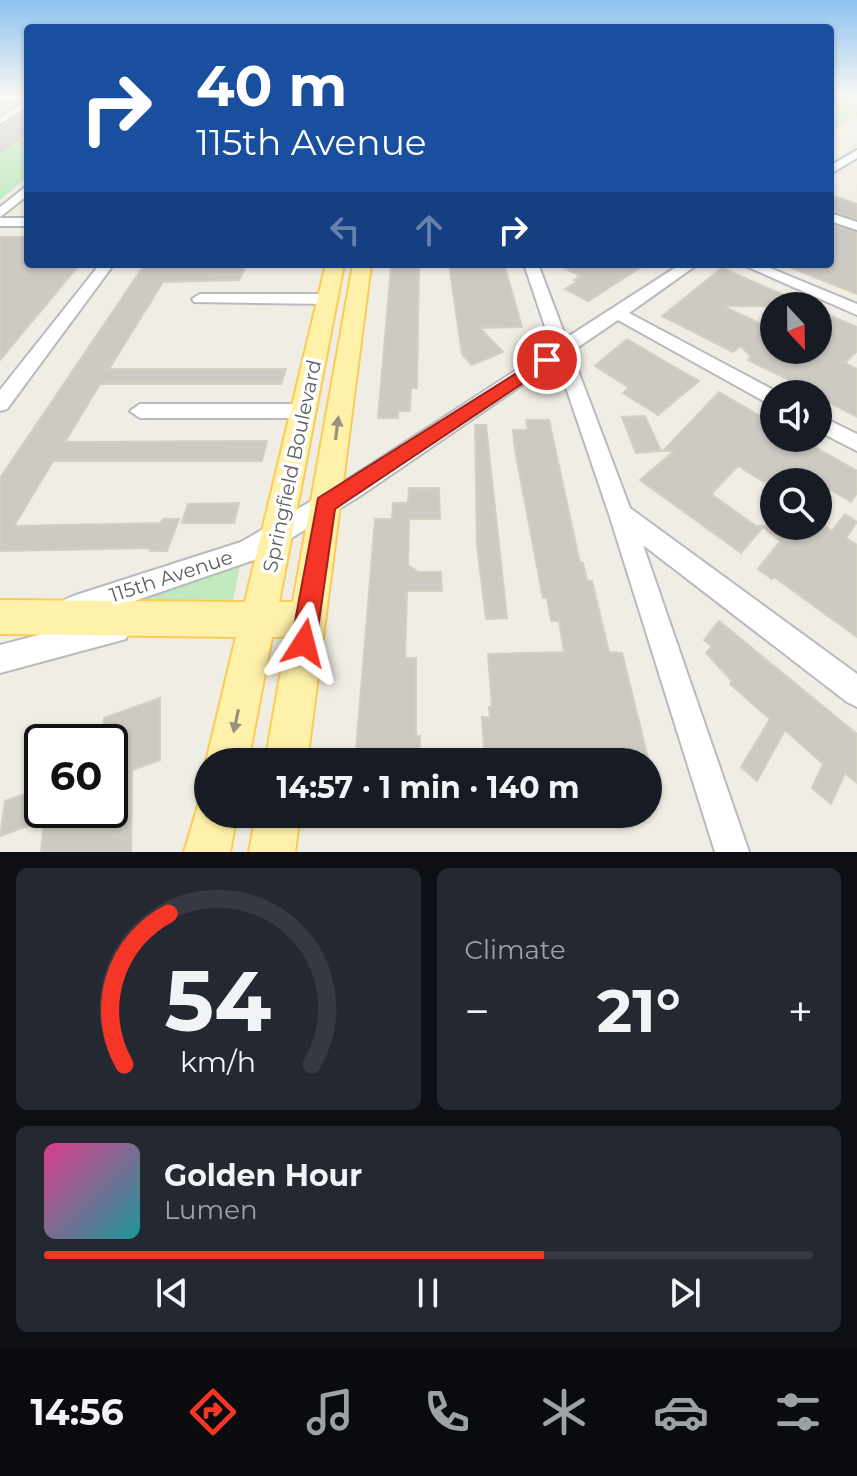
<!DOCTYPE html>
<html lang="en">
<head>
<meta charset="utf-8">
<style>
	:root { --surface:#171b24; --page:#242831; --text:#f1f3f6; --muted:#9ea1a6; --line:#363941; --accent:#f53525 }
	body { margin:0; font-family:Montserrat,sans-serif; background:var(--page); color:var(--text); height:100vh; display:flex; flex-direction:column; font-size:30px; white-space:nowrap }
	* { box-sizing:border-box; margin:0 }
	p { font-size:26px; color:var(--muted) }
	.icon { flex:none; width:44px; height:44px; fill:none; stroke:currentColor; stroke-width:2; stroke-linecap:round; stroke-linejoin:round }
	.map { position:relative; height:852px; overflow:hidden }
	.sheet { display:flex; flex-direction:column; gap:16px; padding:16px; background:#0d0f14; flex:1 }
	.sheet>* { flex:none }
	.guide { position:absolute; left:24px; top:24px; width:810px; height:244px; border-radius:8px; box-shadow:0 2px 6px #0004; background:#1a4fa0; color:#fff; overflow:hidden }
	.needle { width:52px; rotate:158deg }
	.fabs { position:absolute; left:760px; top:292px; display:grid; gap:16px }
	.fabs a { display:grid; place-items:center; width:72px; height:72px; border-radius:50%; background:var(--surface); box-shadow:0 2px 6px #0004; font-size:40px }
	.speed { position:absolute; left:24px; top:724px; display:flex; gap:16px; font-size:40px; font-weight:700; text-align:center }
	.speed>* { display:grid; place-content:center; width:104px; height:104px; border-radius:50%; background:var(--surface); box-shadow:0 2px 6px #0004; line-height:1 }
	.speed .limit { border:4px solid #111; border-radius:12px; background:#fff; color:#111 }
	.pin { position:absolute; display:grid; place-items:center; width:68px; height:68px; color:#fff; margin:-34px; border:4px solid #fff; border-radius:50%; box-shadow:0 2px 8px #0007 }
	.me { position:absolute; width:88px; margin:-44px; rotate:9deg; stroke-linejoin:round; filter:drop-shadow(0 0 6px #0008) }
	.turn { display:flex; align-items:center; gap:28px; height:168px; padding:0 40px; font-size:36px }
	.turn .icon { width:104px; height:104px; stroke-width:2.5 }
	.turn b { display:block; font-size:56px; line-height:68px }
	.lanes { display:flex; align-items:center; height:76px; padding:0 40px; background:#0003; justify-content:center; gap:40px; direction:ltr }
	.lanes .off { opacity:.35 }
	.big { font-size:60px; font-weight:700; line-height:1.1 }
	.sheet .widget { flex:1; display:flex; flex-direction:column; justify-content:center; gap:12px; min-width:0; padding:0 28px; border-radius:12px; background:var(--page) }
	.sheet .dial { align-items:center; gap:0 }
	.dial svg { height:208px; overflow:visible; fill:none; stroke:var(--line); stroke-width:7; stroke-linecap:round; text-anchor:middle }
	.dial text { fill:var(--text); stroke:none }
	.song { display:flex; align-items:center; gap:24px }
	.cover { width:96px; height:96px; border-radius:12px; background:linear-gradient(135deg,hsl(330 70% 55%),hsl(180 70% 35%)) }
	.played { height:8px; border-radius:4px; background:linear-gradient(90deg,var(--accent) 65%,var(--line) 65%) }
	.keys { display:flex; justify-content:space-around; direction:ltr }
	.heat { display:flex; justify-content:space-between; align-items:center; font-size:44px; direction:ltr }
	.sheet .tiles { flex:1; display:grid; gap:16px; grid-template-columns:1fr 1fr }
	.widget:last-child { grid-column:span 2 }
	.trip { position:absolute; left:194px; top:748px; width:468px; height:80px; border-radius:40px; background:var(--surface); box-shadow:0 2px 6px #0004; font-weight:700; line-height:80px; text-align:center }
	.tab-bar { display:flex; height:128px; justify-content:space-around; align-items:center; background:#090b0e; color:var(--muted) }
	.tab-bar .icon { width:56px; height:56px }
	.tab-bar .on { color:var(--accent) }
	.tab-bar b { font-size:36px; color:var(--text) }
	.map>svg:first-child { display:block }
</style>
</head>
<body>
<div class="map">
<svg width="857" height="852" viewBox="0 0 857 852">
	<rect width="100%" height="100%" fill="#f0ede5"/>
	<g fill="#c0e9bf">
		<polygon points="830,96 857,102 857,116 830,132"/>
		<polygon points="21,140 28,140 28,176 0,200 0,154"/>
		<polygon points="241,561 232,605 121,604"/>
	</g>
	<g fill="#cdcac4" stroke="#d5cfc2" stroke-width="2">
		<polygon points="28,110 28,133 0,153 0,127"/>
		<polygon points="830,195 857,204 857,219 830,210"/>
		<polygon points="830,224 857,233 857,294 784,265 830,264"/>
		<polygon points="0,237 28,237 28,264 80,264 0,360"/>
		<polygon points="145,264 247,264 239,280 163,282 109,369 286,369 281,384 100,384 65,442 267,441 262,461 53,461 14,526 161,523 163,519 179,519 167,551 150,551 151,548 0,551 0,478"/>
		<polygon points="449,264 504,264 522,327 480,328 503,352 472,365 462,354"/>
		<polygon points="557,264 646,264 588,301 565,289 578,281 574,280 580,276"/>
		<polygon points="391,267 419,267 417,388 411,388 410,411 398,411 398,418 378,418"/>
		<polygon points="722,268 809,306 723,306 774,330 774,350 818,350 818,310 857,327 857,351 845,363 857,369 857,417 818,397 818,394 748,360 751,357 741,346 733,352 662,316"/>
		<polygon points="627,339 676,368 699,381 658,415 623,393 629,388 595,366"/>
		<polygon points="719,392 774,424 774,438 799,438 857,471 857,493 851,502 818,482 764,482 738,466 711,494 756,526 825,526 832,531 845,514 857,522 846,538 857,545 857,637 774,577 772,579 758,569 780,541 763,527 741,553 640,480 674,451 663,451"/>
		<polygon points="645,416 661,451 636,453 622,417"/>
		<polygon points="526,420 549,420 580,563 583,563 587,580 592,581 609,652 622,653 649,762 485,762 482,717 490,718 489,707 492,707 488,654 564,652 559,621 551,621 547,598 543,598 515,450 513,430 528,430"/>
		<polygon points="475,425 486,425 507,618 486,619 477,545"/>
		<polygon points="409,488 439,488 440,519 409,519 408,565 418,572 441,572 442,591 407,591 405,658 416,658 416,736 420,736 420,762 355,762 375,519 392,519 393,503 408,503"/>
		<polygon points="239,503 234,523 182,523 188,504"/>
		<polygon points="719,621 857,734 857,783 845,773 831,804 812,788 823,764 785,730 757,781 741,767 770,719 730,684 732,681 706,653 712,646 704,640"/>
		<polygon points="160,698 160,760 132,770 131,852 41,852 45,810 110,810 110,742 103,742 104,718"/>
		<polygon points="42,788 42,821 0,836 5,801"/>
	</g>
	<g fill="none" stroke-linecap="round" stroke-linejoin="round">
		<g stroke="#b7bbbf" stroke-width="4">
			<g id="minor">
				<polygon points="0,96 28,96 28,107 0,124 0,117 24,102 0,102"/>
				<polygon points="857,150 857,158 830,174 830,166"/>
				<polygon points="28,185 28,195 0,217 0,207"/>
				<polygon points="830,213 857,222 857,230 830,221"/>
				<rect x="0" y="218" width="28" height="8"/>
				<polygon points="100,264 114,264 7,409 0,411 0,390"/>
				<polygon points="524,264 538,264 566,338 681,264 698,264 629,313 781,394 774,394 774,405 767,403 618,320 571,352 630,508 857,674 857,707 847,702 643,545 749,852 715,852 609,514 557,361 360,496 257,559 73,622 64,618 60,609 64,600 73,596 241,542 344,482 552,347"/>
				<polygon points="741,264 760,264 857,304 857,315"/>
				<polygon points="200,294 329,294 337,299 329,304 194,302 192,299"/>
				<polygon points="140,404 304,404 314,411 304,418 140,418 130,411"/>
				<polygon points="818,415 857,434 857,451 818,431"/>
				<polygon points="116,615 126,619 130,629 126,639 0,673 0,645"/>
			</g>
		</g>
		<g stroke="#fbcb53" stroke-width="4">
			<g id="major">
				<polygon points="326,264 344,264 279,602 293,602 353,264 371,264 307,762 265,762 287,637 272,637 248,762 208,762 208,766 206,762 236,637 0,634 0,600 245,602"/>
				<polygon points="208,795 208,814 237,814 230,852 184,852 200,799"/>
				<polygon points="256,814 300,814 295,852 249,852"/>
			</g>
		</g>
		<use href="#minor" fill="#fff" fill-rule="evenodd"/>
		<use href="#major" fill="#fff1aa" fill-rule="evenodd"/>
	</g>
	<defs><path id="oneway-solid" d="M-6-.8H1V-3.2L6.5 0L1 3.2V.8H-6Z" transform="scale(2)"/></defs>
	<g fill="#95937e">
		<use href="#oneway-solid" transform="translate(337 428) rotate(-83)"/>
		<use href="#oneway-solid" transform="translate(236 721) rotate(102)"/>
	</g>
	<linearGradient id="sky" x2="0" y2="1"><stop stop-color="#8dc2f1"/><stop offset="0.44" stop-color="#f8f7f3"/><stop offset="1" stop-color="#f8f7f3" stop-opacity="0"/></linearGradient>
	<rect width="857" height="216" fill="url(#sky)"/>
	<polygon fill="#f53525" stroke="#9f2218" stroke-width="2" points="547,354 555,360 553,363 335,509 316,643 313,652 304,656 295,652 291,643 318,498"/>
	<g text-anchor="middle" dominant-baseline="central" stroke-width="7" stroke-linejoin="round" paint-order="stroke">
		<g font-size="20" fill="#5c6166" stroke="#fff">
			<text transform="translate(292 466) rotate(-78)">Springfield Boulevard</text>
			<text transform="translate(171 576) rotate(-18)">115th Avenue</text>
		</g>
	</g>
</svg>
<div class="fabs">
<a><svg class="needle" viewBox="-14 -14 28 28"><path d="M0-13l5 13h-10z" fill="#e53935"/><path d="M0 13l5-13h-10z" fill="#9ea1a6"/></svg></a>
<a><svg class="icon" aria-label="sound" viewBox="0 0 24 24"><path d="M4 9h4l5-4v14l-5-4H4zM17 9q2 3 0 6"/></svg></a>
<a><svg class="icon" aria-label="search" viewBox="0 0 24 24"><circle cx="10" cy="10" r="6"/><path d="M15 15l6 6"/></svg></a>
</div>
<div class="speed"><div class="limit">60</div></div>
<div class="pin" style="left:547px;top:360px;background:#d93025"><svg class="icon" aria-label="arrive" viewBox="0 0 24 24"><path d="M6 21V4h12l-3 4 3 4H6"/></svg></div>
<svg class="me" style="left:304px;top:643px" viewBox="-20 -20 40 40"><path d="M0-17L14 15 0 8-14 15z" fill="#f53525" stroke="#fff" stroke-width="4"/></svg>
<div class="trip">14:57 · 1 min · 140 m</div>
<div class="guide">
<div class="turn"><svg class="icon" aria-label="right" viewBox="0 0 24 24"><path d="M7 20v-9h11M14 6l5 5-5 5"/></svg><div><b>40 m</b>115th Avenue</div></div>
<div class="lanes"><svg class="icon off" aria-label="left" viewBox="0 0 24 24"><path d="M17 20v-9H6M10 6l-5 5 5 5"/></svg><svg class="icon off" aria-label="ahead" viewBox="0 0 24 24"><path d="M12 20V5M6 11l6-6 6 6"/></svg><svg class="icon" aria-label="right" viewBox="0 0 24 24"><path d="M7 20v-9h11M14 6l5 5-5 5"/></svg></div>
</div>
</div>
<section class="sheet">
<div class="tiles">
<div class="widget dial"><svg viewBox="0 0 100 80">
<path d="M14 69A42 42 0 1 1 86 69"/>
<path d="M14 69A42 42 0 0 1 31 11" stroke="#f53525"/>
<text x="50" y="56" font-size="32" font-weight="700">54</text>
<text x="50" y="72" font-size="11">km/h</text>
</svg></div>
<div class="widget"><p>Climate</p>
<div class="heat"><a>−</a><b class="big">21°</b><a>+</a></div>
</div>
<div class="widget">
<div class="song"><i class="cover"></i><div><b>Golden Hour</b><p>Lumen</p></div></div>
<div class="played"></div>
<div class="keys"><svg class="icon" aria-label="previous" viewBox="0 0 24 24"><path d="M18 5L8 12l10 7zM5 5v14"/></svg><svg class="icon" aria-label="pause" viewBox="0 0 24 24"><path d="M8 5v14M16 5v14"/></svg><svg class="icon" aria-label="next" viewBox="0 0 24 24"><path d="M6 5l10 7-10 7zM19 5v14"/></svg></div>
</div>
</div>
</section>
<nav class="tab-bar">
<b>14:56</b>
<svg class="icon on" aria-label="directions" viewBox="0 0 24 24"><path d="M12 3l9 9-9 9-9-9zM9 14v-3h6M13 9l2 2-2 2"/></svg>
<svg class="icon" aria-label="music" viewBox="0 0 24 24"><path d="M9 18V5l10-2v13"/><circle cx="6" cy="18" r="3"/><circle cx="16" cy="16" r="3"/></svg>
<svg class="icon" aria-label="phone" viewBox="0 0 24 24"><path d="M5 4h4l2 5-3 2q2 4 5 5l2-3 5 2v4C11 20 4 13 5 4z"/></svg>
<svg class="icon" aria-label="climate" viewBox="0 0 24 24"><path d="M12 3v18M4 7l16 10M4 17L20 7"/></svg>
<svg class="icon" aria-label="car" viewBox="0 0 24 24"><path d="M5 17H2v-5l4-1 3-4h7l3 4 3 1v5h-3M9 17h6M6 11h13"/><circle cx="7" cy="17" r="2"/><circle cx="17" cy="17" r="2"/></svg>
<svg class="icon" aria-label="filters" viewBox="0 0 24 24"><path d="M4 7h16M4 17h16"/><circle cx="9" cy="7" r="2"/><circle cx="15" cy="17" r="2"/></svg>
</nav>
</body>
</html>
